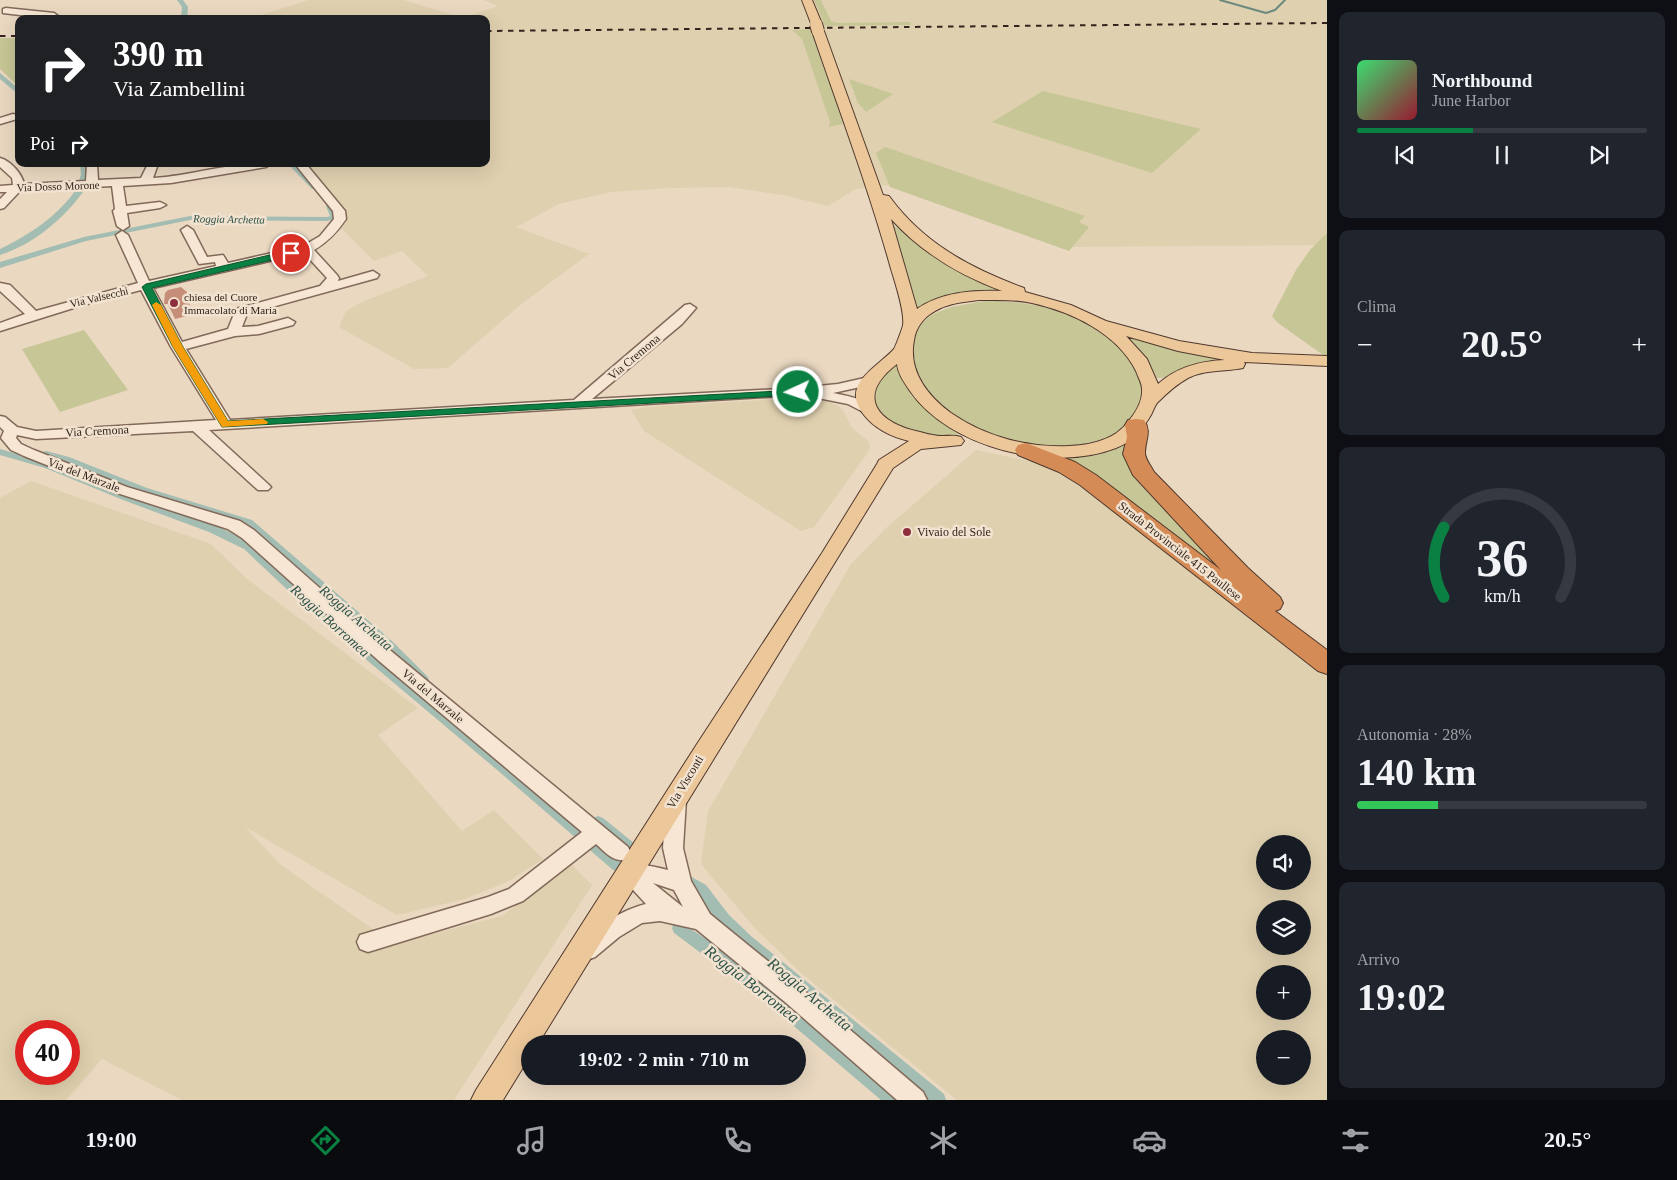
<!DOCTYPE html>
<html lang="it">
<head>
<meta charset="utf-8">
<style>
	:root { --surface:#171b24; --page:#20242c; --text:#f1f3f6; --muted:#9ea1a6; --line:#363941; --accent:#0b8043 }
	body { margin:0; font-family:Georgia,serif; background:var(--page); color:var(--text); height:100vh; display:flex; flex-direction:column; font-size:19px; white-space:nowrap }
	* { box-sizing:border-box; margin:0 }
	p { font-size:16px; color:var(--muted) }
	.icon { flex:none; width:28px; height:28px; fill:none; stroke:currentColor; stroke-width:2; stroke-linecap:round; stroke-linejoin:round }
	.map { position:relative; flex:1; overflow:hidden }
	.panel { display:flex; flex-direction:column; gap:12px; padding:12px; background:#0d0f14; width:350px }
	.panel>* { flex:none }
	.banner { position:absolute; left:15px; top:15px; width:475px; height:152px; border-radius:10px; box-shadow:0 5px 20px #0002; background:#202124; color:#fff; overflow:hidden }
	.buttons { position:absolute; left:1256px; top:835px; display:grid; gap:10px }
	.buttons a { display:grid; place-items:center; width:55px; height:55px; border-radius:50%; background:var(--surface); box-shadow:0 5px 20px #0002; font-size:25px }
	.speed { position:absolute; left:15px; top:1020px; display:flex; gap:10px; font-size:25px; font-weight:700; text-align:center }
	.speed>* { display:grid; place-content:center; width:65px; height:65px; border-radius:50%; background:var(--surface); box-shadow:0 5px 20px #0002; line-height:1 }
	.speed .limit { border:8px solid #d22; background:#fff; color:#111 }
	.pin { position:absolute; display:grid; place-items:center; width:42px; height:42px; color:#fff; margin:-21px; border:2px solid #fff; border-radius:50%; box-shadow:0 1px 5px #0007 }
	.me { position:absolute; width:55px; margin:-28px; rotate:267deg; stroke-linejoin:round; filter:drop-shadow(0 0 4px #0008) }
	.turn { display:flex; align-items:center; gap:18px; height:105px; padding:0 15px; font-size:22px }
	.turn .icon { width:65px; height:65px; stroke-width:2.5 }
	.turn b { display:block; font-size:35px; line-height:42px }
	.then { display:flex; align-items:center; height:48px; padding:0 15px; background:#0003; gap:10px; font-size:19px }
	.big { font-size:38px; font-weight:600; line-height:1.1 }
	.panel .tile { flex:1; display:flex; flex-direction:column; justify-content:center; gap:8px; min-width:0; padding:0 18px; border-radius:10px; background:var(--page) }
	.panel .dial { align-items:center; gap:0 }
	.dial svg { height:130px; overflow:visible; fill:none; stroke:var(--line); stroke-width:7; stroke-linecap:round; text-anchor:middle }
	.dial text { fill:var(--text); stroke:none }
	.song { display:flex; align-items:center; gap:15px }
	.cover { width:60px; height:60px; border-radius:8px; background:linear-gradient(135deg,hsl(140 70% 55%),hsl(350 70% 35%)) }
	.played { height:5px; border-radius:2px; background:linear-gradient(90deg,var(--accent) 40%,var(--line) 40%) }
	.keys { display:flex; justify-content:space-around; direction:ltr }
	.heat { display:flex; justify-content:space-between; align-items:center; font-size:28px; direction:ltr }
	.charge { height:8px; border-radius:4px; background:linear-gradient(90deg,#34c759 28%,var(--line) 0) }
	.trip { position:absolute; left:521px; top:1035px; width:285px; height:50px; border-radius:25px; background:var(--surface); box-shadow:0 5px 20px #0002; font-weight:600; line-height:50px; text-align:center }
	.menu { display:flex; height:80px; justify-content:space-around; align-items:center; background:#090b0e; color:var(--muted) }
	.menu .icon { width:35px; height:35px }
	.menu .current { color:var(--accent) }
	.menu b { font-size:22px; color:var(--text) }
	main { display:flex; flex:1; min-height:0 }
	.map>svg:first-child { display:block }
</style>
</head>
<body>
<main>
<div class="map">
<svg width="1327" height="1100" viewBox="0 0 1327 1100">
	<rect width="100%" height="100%" fill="#ead8c1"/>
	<g fill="#dfd0af" fill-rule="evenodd">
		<polygon points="308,0 404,0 462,18 498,6 484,0 1327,0 1327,245 1068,247 888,185 856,189 828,206 783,195 728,187 671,188 610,192 559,204 516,227 589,254 520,305 448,368 414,369 339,327 346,311 364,301 428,276 402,251 374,261 340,227 346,222 344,211 302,164 486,164 486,19 249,19"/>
		<polygon points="798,398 822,399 836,405 842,409 852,428 868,441 870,447 867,454 814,527 801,531 644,431 631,410 646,407"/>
		<path d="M 976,450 L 1039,463 L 1069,476 L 1327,674 L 1327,1100 L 957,1100 L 801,973 L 753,926 L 701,864 L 708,811 L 851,564 L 885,529 ZM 1265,844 L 1302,844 L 1302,881 L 1265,881 ZM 1265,909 L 1302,909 L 1302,946 L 1265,946 ZM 1265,974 L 1302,974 L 1302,1011 L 1265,1011 ZM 1265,1039 L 1302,1039 L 1302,1076 L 1265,1076 Z"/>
		<path d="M 31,481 L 211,544 L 247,579 L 418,708 L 378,735 L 462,831 L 494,810 L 543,859 L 509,881 L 465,899 L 397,915 L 245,827 L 281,865 L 394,944 L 502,916 L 571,864 L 592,885 L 454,1100 L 182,1100 L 102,1059 L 66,1100 L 0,1100 L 0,498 ZM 26,1031 L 69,1031 L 69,1074 L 26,1074 Z"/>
	</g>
	<g fill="#c7c696">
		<polygon points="814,0 821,0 831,21 838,23 910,22 911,25 825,26"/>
		<polygon points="812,29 843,124 829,127 830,122 802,39 792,30"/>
		<polygon points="0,38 19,38 19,87 0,69"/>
		<polygon points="849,79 893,94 866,112 858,103"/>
		<polygon points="1043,91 1201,129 1152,173 992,122"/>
		<polygon points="885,147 1085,216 1079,222 1089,227 1069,251 890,187 876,153"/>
		<polygon points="892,224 910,237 1003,291 959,293 917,309 912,308"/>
		<polygon points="1327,233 1327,355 1323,355 1278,323 1272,316 1296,270 1310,250"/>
		<path d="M 984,301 C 1029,300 1070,310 1107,336 C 1115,341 1126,347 1131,355 C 1138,368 1142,384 1147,398 L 1119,435 L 1085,447 L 1027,447 L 973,428 L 944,409 L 927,395 L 913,367 L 912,344 L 918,327 L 931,315 L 951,307 Z"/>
		<polygon points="84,330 128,390 60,412 22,349"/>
		<path d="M 1125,334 L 1232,359 C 1218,361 1204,362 1191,366 C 1179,369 1169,379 1157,378 L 1141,352 L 1124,336 Z"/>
		<path d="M 895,365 C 904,372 906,388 915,397 C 926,408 955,425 960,434 C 937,440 900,434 882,417 C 878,414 876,408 873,404 L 875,382 Z"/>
		<polygon points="1127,442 1246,591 1061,457 1101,452"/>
	</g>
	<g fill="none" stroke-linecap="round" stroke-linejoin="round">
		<polyline stroke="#6b8a7e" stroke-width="2" points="1220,0 1266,13 1275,10 1285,0"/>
		<g fill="#a3bdb2" fill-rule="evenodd">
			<polygon points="177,0 183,0 188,7 187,19 181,19 182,7"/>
			<polygon points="0,73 19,89 19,95 0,79"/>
			<polygon points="80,164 88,164 89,174 86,184 82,186 78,184 81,174"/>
			<polygon points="288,164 296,164 318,185 318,189 312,189"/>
			<path d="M 78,187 L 85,189 C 65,218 34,244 0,255 L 0,249 C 31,234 58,216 78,187 Z"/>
			<polygon points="327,204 333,204 339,217 338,219 327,221 190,220 86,241 0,268 0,262 84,237 190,216 327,217 330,216 326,206"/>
			<polygon points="0,449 53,464 131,496 217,526 252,543 332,618 506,761 623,862 625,866 623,870 618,872 613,870 496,769 324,624 244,549 209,532 123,500 45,468 0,455"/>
			<polygon points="46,451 69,457 147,488 252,520 393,642 427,676 429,679 427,682 419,682 385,648 244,526 139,492 61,461 42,456 41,454 42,452"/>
			<polygon points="598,816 603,818 635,844 637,848 635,852 630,854 625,852 593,826 591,822 593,818"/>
			<polygon points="688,875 706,885 729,915 751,936 944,1094 946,1100 925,1100 741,946 719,925 696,893 683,885 681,881 683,877"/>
			<polygon points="679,921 712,943 767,984 899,1094 901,1100 881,1100 756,994 674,933 672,928 674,923"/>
		</g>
	</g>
	<polygon fill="#c68e79" points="181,287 188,293 191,315 175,319 168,304 164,304 165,293 168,290"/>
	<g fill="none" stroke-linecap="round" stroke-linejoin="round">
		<g stroke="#82695a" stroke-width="3">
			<g id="minor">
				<polygon points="6,8 54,13 58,16 54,19 3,13 3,9"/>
				<polygon points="13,114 17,115 18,117 17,119 0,124 0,118"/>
				<path d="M 0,158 C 11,161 22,174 24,184 L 86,181 L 87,164 L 97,164 L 98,180 L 141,178 L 148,164 L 158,164 L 153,178 C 192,176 232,161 271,164 L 266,167 L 171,183 L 123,186 L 126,206 L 160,202 L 166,205 L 160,208 L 127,213 L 129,226 L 123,230 L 117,226 L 113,211 L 115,209 L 112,186 L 20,191 L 4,208 L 0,209 L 0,199 L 7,192 L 0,192 L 0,186 L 13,185 L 12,178 L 0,167 Z"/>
				<path d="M 295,164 L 306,164 L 345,211 L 346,219 C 337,232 328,242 314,250 L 337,275 L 339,278 L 338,281 L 373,271 L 379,275 L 377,278 L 247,314 L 242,327 L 258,326 L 288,318 L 295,322 L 293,325 L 259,334 L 235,336 L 186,349 L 230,420 L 574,400 L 685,305 L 690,304 L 696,308 L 682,324 L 592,399 L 798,388 L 838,384 L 869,377 L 876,381 L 874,384 L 833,393 C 848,396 868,399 878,412 L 876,415 L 871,416 L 848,404 L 818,398 L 816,394 L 209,430 L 268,484 L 271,487 L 268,490 L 258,490 L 193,431 L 36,439 L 17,435 L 16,438 L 21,444 L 34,450 L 127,487 L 240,521 L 254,530 L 391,651 L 628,847 L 631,853 L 628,859 C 615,864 606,853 596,844 L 523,901 L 491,914 L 368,952 L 360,949 L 357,942 L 360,935 L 488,897 L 509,889 L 582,832 L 379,661 L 242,538 L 228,529 L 117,493 L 24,456 L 11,450 L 1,438 L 4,431 L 0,427 L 0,416 L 5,417 L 17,427 L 36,431 L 216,420 L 171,347 L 141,290 L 80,306 L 0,331 L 0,323 L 25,314 L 0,291 L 0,283 L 10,285 L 36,311 L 138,283 L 116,235 L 122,231 L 128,235 L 149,281 L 216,266 L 215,262 L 199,264 L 181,230 L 187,226 L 193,230 L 207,257 L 223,255 L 228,263 L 303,246 L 320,236 L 334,219 L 333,211 ZM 304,253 L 327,278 L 320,286 L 236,309 L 228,329 L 182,342 L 153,288 Z"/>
				<path d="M 676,792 L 683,794 L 686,800 L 683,848 L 691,881 L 710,914 L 801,988 L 923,1092 L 927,1100 L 897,1100 L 785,1002 L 696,929 L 660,921 L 642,923 L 619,937 L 595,957 L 587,960 L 579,957 L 576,950 C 586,929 625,909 646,904 L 623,879 L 620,873 L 623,867 C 638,862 653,866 668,870 L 663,848 L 666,800 L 669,794 ZM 653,883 L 674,890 L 683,907 Z"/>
			</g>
		</g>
		<g stroke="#50392e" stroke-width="2">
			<g id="major">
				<polygon points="802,0 812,0 822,24 820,26 812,26"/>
				<path d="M 818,28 L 824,31 L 883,195 L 889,196 C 923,243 970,268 1024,288 L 1025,292 L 1071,305 L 1106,321 L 1179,341 L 1252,353 L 1327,356 L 1327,366 L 1244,362 L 1245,364 L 1243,368 C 1224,372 1205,369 1188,378 C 1177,384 1166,394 1158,402 C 1155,405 1153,411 1151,415 C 1142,430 1132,442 1116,448 C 1052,473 949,448 910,391 C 904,382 898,374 897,364 C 855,396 877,423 920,432 C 927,434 936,436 942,436 C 949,436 955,435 961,437 L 964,441 L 961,445 L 921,449 L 893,468 L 538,1044 L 530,1044 L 530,1056 L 503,1100 L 471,1100 L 476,1090 L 697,744 L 822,553 L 877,464 L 879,460 L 909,441 C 892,437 875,429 864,415 C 839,384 878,367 894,349 C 895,348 903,327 903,325 C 905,312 895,282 891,269 C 869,189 839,110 812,31 ZM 891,219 C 922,253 959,275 1002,291 C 973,290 941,292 917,309 ZM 979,300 C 996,300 1015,299 1032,303 C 1072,312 1117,333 1136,371 C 1138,377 1142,383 1142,389 C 1143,401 1135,414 1127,423 C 1114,440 1090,445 1069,446 C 1028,448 986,437 951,413 C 927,395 908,371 914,340 C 916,327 924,317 935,311 C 949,303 964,302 979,300 ZM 1126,336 L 1178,351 L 1225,360 C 1200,361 1177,367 1158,384 L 1147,359 Z"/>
			</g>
		</g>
		<g stroke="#50392e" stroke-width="2">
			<path id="highway" d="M 1136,419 L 1144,420 C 1152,432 1145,440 1145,453 C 1145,459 1151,466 1154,472 L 1248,568 L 1280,597 L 1283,603 L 1280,609 L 1275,611 L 1327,650 L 1327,674 L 1318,671 L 1080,485 L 1059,472 L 1018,455 L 1015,450 L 1018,445 L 1026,443 L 1075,462 L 1096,475 L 1221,570 L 1133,475 L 1123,454 L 1127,437 L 1125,425 L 1128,420 Z"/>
		</g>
		<use href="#minor" fill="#f6e6d3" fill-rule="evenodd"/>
		<use href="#major" fill="#ecc79a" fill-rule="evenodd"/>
		<use href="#highway" fill="#d58b56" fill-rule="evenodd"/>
		<g stroke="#33241d" stroke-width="2" stroke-dasharray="5.5 5.5" stroke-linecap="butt">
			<polyline points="486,31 1327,23"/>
			<polyline points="0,36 19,36"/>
		</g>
		<g stroke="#50392e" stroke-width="14" stroke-linecap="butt">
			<polyline id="major-bridge" points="816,24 818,31"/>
		</g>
		<use href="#major-bridge" stroke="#ecc79a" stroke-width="12"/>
	</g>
	<polygon fill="#0b8043" stroke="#07532c" points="291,250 294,251 294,255 152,288 183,347 228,421 798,390 803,392 798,395 222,427 173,347 142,287 146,284"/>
	<polygon fill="#f59e0b" points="156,302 161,305 183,347 228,421 263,419 268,422 267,424 222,427 173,347 152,305"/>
	<g fill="#8d2e3c" stroke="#f2e3d0" stroke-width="2">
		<circle cx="174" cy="303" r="5"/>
		<circle cx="907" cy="532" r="5"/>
	</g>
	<g text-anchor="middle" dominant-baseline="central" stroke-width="5" stroke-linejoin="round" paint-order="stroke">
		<g font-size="11" fill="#33241d" stroke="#f2e3d0">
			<text transform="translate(58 186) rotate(-2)">Via Dosso Morone</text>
			<text transform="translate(99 297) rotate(-13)">Via Valsecchi</text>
		</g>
		<g font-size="11" font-style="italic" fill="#2d524a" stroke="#f2e3d0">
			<text transform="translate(229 219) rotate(1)">Roggia Archetta</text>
		</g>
		<g font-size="11" fill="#33241d" stroke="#f2e3d0" text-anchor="start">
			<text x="184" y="297">chiesa del Cuore<tspan x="184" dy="13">Immacolato di Maria</tspan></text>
		</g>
		<g font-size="12" fill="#33241d" stroke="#f2e3d0">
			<text transform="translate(634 357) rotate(-40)">Via Cremona</text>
			<text transform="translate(97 431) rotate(-3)">Via Cremona</text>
			<text transform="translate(84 475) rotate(21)">Via del Marzale</text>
			<text transform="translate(1180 551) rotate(38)">Strada Provinciale 415 Paullese</text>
			<text transform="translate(433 696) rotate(40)">Via del Marzale</text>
			<text transform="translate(685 782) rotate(-59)">Via Visconti</text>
		</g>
		<g font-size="12" fill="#33241d" stroke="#f2e3d0" text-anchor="start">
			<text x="917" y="532">Vivaio del Sole</text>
		</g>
		<g font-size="14" font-style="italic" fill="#2d524a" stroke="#f2e3d0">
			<text transform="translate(356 618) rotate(41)">Roggia Archetta</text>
			<text transform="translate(330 621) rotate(42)">Roggia Borromea</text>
		</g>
		<g font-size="16" font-style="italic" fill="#2d524a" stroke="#f2e3d0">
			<text transform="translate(752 984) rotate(38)">Roggia Borromea</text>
			<text transform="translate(810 994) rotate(40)">Roggia Archetta</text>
		</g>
	</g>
</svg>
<div class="buttons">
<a><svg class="icon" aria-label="sound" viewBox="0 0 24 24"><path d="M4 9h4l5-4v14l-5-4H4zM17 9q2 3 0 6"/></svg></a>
<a><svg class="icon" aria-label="layers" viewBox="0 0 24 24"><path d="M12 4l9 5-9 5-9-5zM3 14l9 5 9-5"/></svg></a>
<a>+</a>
<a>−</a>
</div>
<div class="speed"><div class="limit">40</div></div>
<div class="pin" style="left:291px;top:253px;background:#d93025"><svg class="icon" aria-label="arrive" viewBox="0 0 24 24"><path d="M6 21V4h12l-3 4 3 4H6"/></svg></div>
<svg class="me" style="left:798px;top:392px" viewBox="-20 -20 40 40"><circle r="17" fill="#0b8043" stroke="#fff" stroke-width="3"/><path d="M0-11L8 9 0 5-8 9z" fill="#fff"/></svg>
<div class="trip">19:02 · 2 min · 710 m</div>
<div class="banner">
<div class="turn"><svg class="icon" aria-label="right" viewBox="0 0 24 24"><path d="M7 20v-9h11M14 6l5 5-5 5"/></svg><div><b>390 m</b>Via Zambellini</div></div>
<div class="then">Poi<svg class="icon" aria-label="right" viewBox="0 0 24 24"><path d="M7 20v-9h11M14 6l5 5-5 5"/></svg></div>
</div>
</div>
<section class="panel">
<div class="tile">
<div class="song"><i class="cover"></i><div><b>Northbound</b><p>June Harbor</p></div></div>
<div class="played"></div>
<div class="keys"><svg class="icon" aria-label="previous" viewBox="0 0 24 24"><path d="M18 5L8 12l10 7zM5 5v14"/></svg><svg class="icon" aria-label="pause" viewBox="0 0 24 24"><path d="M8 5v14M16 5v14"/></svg><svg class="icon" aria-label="next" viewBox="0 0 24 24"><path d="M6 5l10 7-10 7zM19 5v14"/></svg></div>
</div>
<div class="tile"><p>Clima</p>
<div class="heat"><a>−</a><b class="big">20.5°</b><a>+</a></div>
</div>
<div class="tile dial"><svg viewBox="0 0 100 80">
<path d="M14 69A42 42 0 1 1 86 69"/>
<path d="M14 69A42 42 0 0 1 14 26" stroke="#0b8043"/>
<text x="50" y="56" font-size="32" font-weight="700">36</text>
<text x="50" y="72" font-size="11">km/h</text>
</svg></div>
<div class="tile"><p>Autonomia · 28%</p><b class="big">140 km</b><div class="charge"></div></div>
<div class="tile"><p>Arrivo</p><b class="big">19:02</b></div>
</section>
</main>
<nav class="menu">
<b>19:00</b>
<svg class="icon current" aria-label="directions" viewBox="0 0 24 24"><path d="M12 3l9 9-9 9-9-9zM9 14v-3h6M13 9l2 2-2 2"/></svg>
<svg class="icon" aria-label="music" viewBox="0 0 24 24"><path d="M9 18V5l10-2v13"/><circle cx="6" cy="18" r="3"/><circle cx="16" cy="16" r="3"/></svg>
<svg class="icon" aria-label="phone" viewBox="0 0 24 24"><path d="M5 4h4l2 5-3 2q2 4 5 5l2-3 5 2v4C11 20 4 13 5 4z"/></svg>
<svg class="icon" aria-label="climate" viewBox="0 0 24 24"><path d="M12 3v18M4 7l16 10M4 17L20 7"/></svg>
<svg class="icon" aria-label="car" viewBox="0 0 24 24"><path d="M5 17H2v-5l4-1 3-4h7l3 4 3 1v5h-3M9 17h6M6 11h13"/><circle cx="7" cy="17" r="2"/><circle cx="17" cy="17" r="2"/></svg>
<svg class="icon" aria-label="filters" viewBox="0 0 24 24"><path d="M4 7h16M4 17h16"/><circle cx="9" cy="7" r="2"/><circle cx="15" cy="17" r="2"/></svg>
<b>20.5°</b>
</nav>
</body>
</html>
